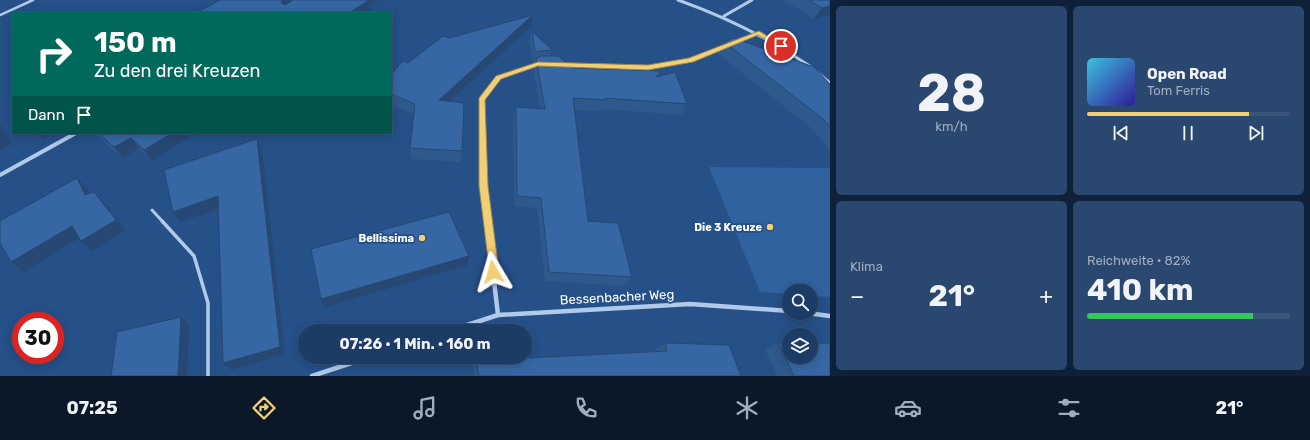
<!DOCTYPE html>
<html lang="de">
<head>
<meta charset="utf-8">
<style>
	:root { --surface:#1c3c66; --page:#29476f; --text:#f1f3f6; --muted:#a0adbf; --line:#3a567a; --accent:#f2cf76 }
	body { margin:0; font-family:Rubik,sans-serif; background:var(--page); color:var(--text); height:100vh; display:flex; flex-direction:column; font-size:15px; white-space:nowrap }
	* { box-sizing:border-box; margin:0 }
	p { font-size:13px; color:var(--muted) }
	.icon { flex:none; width:22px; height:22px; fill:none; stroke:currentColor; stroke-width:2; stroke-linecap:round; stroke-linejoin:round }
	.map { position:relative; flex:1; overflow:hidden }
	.details { display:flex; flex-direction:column; gap:6px; padding:6px; background:#0f2138; width:480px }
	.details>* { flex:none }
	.top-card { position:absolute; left:12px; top:12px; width:380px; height:122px; border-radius:0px; box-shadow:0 2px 10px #0003,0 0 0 1px var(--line); background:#00695c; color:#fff; overflow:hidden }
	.controls { position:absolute; left:782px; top:284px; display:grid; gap:8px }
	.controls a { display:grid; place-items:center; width:36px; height:36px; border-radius:50%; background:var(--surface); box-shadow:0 2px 10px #0003,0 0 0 1px var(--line); font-size:20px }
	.speed { position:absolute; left:12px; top:312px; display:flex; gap:8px; font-size:20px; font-weight:700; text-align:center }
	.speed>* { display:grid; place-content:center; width:52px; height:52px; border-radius:50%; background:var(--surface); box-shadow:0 2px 10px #0003,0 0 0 1px var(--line); line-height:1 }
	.speed .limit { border:6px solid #d22; background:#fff; color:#111 }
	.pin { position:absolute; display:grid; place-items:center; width:34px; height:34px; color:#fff; margin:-17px; border:2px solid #fff; border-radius:50%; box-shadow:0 1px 4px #0007 }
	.me { position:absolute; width:44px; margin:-22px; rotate:353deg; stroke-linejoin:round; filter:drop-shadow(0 0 3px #0008) }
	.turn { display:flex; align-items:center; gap:14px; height:84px; padding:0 16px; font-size:18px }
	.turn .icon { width:52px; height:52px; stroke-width:2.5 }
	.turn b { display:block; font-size:28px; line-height:34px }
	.then { display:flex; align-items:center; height:38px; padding:0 16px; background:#0003; gap:8px; font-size:15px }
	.big { font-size:30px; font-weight:700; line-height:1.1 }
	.details .widget { flex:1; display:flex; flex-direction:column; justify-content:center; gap:6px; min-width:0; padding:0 14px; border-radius:6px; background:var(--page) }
	.details .dial { align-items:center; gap:0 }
	.dial b { font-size:52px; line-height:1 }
	.song { display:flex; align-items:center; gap:12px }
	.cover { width:48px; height:48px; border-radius:6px; background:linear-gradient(135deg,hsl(190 70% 55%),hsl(250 70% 35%)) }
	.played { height:4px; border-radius:2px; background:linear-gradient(90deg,var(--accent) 80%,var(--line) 80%) }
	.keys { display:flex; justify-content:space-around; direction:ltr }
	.heat { display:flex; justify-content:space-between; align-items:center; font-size:22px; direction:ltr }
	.charge { height:6px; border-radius:3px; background:linear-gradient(90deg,#34c759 82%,var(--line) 0) }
	.details .tiles { flex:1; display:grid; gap:6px; grid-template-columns:repeat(2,1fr) }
	.trip { position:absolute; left:298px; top:324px; width:234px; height:40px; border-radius:20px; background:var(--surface); box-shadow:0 2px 10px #0003,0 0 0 1px var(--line); font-weight:700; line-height:40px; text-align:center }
	.tabs { display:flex; height:64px; justify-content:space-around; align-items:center; background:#0b1829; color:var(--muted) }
	.tabs .icon { width:28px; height:28px }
	.tabs .active { color:var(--accent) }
	.tabs b { font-size:18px; color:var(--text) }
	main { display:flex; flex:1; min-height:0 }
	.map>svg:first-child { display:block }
</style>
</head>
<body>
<main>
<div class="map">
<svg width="830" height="376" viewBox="0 0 830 376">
	<rect width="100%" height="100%" fill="#255088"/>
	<polygon fill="#30629f" points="709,167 830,168 830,297 811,296 811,291 789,291 789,294 760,292"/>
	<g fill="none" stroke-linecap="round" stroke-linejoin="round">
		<polyline stroke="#b1cae9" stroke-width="2.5" points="0,15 33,0"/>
		<polyline stroke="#b1cae9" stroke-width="3" points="152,210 163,222"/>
		<polyline stroke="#b1cae9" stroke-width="3.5" points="162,221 194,256 208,303 208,376"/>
		<g stroke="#b1cae9" stroke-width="3">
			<path d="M 678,0 C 726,17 769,38 811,67"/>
			<polyline points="724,16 752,0"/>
			<polyline points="736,41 759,33"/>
			<polyline points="563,65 649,67 691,60 724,46"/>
			<polyline points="818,73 830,83"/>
			<polyline points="481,99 499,78 540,64"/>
		</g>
		<g stroke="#b1cae9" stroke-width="4">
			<polyline points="482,98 483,186 487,222"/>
			<polyline points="0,175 76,133"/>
		</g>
		<g stroke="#b1cae9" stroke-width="4.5">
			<polyline points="487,221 498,315"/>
			<polyline points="807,313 830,316"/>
			<polyline points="449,331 498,315 690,304 789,311"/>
			<polyline points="312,376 370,357"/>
		</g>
	</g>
	<g fill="#2e598d">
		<polygon points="783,0 830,0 814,19"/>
		<polygon points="533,15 531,26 449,101 462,151 461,162 411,159 410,148 414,114 391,105 391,75 408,63 449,38"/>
		<polygon points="532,31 552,50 551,56 571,68 658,76 687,104 681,115 602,109 601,111 574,110 588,221 632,277 624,286 545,281 537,208 514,206 513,118 516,107 540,109 533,69 535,63 533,63 529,42"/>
		<polygon points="724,42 830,84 830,151 813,130 717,53"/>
		<polygon points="94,133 196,133 151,161 139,148 122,158"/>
		<polygon points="665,343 741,376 475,376 472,362 474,357 525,357 529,358 656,351 655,350"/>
		<polygon points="778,343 830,376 777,376 765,350"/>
	</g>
	<g fill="#264873">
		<polygon points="282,0 302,0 284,10 281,3"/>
		<polygon points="366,0 379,0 370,5 371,10 367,13 349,13"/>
		<polygon points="830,6 830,14 814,19 822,8"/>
		<polygon points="533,15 531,26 438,112 439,100"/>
		<polygon points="0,124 12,144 0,150"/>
		<polygon points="38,133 55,133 43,139"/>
		<polygon points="172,133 196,133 151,161 144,150"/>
		<polygon points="131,138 139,148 122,158 114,147"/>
		<polygon points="257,139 262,150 285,354 231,370 223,363"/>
		<polygon points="77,178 87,189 95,206 85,195"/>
		<polygon points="94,192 104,203 125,230 92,251 81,241"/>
		<polygon points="218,196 224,207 180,222 173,212"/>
		<polygon points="72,226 82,236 24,272 11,262"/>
		<polygon points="469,256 468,265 325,307 321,299"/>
		<polygon points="181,317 189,325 187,376 178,376"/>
	</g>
	<g fill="#3667a4" stroke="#264873">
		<polygon points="220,0 282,0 281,3 285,5 293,0 369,0 349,13 196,13"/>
		<polygon points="809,0 830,0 830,6 822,8"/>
		<polygon points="533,15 439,100 464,103 462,151 410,148 415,104 391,94 391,75 403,61 408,63 443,36 449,38"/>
		<polygon points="532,31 552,50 535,52"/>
		<polygon points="734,38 814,67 830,84 830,127 823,119 724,42"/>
		<polygon points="541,56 559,56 571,68 661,71 656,77 675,72 687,104 605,98 606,100 573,98 588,221 618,223 632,277 549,272 541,198 517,196 516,107 545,109 536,58"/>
		<polygon points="98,133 172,133 144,150 131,138 114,147"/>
		<polygon points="257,139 280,347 223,363 218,196 173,212 164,170"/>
		<polygon points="77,178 85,195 94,192 116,220 81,241 72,226 11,262 0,243 0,221"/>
		<polygon points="449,212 469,256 321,299 311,249"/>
		<polygon points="181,317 178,376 111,376 117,332"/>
		<polygon points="665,343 729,345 741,376 479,376 475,357 525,357 525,348 526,348 529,358 667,351"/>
		<polygon points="778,343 789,343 789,357 811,357 811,343 830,343 830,376 794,376"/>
		<polygon points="411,374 412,376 406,376"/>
	</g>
	<polygon fill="#f2cf76" stroke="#9d874d" points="759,31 784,46 779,48 758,35 693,62 648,70 538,66 501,79 485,100 488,186 499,272 497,275 493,277 490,275 479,186 479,98 496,76 538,62 648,65 689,58"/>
	<g fill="#f2cf76" stroke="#255088" stroke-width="1.5">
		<circle cx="770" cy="227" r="4"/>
		<circle cx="422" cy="238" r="4"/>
	</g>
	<g text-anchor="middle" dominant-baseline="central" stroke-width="4" stroke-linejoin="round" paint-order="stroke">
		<g font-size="11" font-weight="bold" fill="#fff" stroke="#255088" text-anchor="end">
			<text x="762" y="227">Die 3 Kreuze</text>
			<text x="414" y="238">Bellissima</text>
		</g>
		<g font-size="13" fill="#fff" stroke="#255088">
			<text transform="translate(617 297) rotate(-3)">Bessenbacher Weg</text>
		</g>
	</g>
</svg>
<div class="controls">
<a><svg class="icon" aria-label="search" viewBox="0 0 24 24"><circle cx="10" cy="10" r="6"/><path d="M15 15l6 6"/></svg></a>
<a><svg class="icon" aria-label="layers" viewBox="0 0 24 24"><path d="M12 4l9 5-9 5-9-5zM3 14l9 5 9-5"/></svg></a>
</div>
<div class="speed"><div class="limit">30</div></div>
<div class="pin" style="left:781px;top:46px;background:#d93025"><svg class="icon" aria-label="arrive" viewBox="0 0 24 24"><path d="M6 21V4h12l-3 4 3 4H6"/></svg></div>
<svg class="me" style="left:493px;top:272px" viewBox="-20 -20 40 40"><path d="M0-17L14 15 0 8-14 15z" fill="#f2cf76" stroke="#fff" stroke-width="4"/></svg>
<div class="trip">07:26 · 1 Min. · 160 m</div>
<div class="top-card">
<div class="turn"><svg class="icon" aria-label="right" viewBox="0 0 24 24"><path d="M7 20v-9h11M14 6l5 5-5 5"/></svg><div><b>150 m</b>Zu den drei Kreuzen</div></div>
<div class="then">Dann<svg class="icon" aria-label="arrive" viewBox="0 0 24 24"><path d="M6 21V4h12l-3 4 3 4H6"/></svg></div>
</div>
</div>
<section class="details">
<div class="tiles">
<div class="widget dial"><b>28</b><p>km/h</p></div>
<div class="widget">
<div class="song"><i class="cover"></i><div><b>Open Road</b><p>Tom Ferris</p></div></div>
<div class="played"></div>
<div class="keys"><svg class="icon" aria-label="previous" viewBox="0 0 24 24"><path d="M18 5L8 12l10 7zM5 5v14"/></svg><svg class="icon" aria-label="pause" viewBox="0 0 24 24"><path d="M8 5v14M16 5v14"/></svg><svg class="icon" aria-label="next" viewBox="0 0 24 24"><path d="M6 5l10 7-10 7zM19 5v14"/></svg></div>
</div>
<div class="widget"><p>Klima</p>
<div class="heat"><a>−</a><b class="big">21°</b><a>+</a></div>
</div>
<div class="widget"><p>Reichweite · 82%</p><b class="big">410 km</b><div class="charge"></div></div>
</div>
</section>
</main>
<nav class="tabs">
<b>07:25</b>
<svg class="icon active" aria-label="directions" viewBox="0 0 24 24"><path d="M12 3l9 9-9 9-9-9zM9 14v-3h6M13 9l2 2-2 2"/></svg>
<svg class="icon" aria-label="music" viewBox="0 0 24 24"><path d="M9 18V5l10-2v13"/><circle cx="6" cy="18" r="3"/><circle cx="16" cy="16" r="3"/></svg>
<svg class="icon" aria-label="phone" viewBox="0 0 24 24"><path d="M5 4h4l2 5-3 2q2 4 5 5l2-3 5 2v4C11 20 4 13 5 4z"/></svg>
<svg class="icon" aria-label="climate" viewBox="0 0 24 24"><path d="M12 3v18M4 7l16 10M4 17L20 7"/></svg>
<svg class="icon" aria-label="car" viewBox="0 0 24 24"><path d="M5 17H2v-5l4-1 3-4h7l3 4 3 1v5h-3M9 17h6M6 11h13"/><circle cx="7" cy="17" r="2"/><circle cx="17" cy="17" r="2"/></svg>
<svg class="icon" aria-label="filters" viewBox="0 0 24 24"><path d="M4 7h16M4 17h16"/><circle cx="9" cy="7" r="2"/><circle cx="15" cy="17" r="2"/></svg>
<b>21°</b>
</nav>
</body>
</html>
